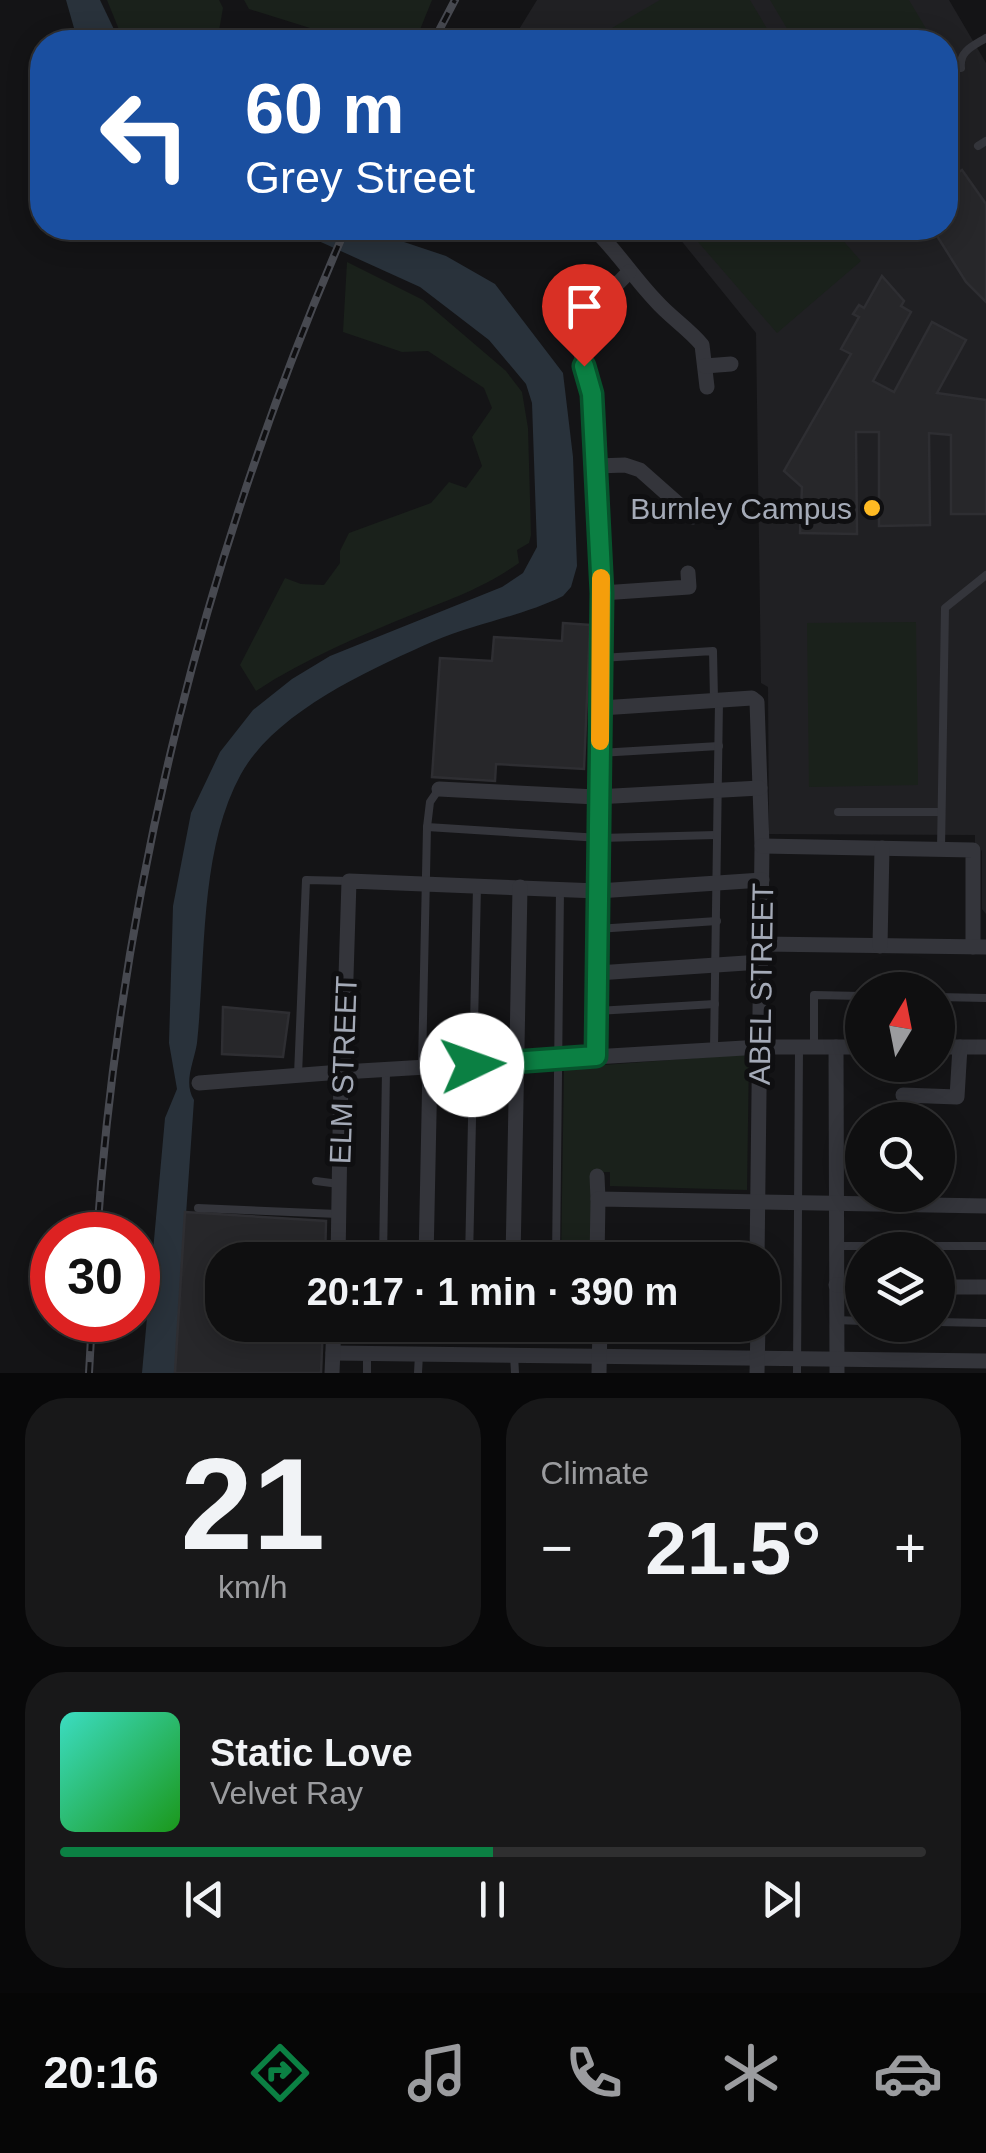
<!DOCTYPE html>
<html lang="en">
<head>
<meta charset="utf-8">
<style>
	:root { --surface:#0f0f10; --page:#181819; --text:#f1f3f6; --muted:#9b9c9f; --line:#2f2f30; --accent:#0b8043 }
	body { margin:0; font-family:Helvetica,sans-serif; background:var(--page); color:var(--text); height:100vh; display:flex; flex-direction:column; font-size:38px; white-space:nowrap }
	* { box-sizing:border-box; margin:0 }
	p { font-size:32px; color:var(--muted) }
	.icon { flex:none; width:55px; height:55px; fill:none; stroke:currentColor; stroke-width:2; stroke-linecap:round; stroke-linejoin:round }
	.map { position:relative; height:1373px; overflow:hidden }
	.panel { display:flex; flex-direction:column; gap:25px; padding:25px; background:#080809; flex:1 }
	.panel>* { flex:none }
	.top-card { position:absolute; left:30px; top:30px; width:928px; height:210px; border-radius:40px; box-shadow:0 5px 25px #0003,0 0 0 2px var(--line); background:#1a4fa0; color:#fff; overflow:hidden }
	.needle { width:65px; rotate:10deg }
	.buttons { position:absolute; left:845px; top:972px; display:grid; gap:20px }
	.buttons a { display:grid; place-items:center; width:110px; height:110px; border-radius:50%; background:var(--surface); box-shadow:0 5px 25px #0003,0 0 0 2px var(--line); font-size:50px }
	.speed { position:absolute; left:30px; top:1212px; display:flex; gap:20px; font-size:50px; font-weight:700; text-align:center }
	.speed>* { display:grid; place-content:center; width:130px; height:130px; border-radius:50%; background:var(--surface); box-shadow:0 5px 25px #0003,0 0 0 2px var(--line); line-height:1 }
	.speed .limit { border:15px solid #d22; background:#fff; color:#111 }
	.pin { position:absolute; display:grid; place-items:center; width:85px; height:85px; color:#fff; margin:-102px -42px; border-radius:50% 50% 50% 0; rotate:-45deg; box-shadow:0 0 10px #0007 }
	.pin .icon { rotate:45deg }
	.me { position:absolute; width:110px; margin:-55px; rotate:87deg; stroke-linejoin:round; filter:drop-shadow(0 0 8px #0008) }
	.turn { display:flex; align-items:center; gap:35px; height:210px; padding:0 50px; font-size:45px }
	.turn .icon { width:130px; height:130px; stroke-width:2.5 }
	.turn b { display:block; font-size:70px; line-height:85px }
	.big { font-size:75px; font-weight:700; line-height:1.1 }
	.panel .card { flex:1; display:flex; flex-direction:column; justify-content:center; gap:15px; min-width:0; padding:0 35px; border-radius:40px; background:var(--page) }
	.panel .dial { align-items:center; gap:0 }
	.dial b { font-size:130px; line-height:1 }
	.song { display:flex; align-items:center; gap:30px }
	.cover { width:120px; height:120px; border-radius:15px; background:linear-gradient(135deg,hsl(170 70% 55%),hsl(120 70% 35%)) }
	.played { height:10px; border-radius:5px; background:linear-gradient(90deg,var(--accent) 50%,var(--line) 50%) }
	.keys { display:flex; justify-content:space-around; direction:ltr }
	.heat { display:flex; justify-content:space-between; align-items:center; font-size:55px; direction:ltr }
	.panel .tiles { flex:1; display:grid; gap:25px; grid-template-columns:1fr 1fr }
	.card:last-child { grid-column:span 2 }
	.trip { position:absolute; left:205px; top:1242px; width:575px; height:100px; border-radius:40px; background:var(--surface); box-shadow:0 5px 25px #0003,0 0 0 2px var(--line); font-weight:700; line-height:100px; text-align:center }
	.dock { display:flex; height:160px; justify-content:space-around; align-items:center; background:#060606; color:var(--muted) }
	.dock .icon { width:70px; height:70px }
	.dock .on { color:var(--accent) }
	.dock b { font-size:45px; color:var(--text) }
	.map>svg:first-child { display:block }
</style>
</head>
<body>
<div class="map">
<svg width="986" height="1373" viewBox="0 0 986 1373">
	<rect width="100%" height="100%" fill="#141416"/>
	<polygon fill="#202023" points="537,0 949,0 986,63 986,914 982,909 982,851 975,843 975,835 769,834 768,687 761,683 756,333 671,228 945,228 945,42 526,42 518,31"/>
	<g fill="#1a211b">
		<polygon points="107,0 219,0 223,8 217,42 124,42"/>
		<polygon points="244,0 432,0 415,42 304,42 310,28 249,9"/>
		<polygon points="660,0 750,0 775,42 588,42"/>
		<polygon points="770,0 909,0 934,42 795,42"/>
		<polygon points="686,228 832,228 861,261 777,333"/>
		<path d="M 347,262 L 423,300 L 506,371 L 522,392 L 528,428 L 531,535 L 529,543 L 517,550 L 519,563 C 483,588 456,597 416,613 C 360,636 306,658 256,691 L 240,665 L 285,578 L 301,584 L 324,585 L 340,563 L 340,551 L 349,533 L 431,503 L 449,482 L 466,488 L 482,466 L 472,437 L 492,408 L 484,388 L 428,351 L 402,352 L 343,332 Z"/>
		<polygon points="916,622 918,785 809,787 807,623"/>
		<polygon points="749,1054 747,1190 610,1186 610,1172 594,1172 593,1260 561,1260 564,1068"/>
	</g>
	<g fill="#29323b">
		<polygon points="66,0 100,0 120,42 78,42"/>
		<path d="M 290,228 L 347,228 L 377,233 L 446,256 L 495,284 L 563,373 L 573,457 L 577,566 L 571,587 L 563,596 C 523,616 476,623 434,641 C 371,669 276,711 241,774 C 199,850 206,959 197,1043 C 194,1063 183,1082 194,1100 L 175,1373 L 142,1373 L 165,1118 L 177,1089 L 169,1043 L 173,906 L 191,813 L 220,752 L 253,710 L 292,679 L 330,656 L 502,587 L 523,573 L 537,547 L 532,403 L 526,384 L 489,340 L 420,287 Z"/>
	</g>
	<g fill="#27272a" stroke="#2e2e32" stroke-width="2.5">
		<polygon points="962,170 986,204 986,302 966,282 932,228 945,228 945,181"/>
		<polygon points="882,276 904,301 901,306 911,312 873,381 894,392 932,322 966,340 937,393 986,400 986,514 951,514 951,435 929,433 930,525 879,526 879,432 856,432 857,534 800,533 802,487 784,471 851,354 841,349 859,317 853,314 859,305 864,308"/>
		<polygon points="563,623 590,625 584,769 496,764 495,781 432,777 440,658 492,661 494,637 562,641"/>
		<polygon points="223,1007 289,1013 283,1057 222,1054"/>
		<polygon points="185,1212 326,1221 325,1260 222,1260 222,1325 323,1325 321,1373 175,1373"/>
	</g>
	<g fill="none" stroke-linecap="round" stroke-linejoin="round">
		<g stroke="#34353b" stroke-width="8">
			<path d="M 961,68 C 959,51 973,46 986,38"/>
			<polyline points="978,146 986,141"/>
			<polyline points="601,658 713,651 714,699"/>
			<polyline points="599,753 719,746"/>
			<polyline points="838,812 941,812"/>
			<polyline points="427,827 600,838 716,835"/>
			<polyline points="941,849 945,608 986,575"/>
			<polyline points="597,929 717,921"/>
			<polyline points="938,997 986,998"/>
			<polyline points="597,1011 715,1004"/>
			<polyline points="814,1047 814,995 862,996"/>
			<polyline points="714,1049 719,701"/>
			<polyline points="422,1067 427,827 430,802 439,789"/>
			<polyline points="298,1075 306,880 349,881"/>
			<polyline points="316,1181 339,1184"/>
			<polyline points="198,1208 338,1214"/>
			<polyline points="836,1246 986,1246"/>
			<polyline points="383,1260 386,1070"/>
			<polyline points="469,1260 477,886"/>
			<polyline points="556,1260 560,890"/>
			<polyline points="836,1320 862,1321"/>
			<polyline points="938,1322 986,1323"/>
			<polyline points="514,1355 515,1373"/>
			<polyline points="367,1372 367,1353"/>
			<polyline points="418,1373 419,1354"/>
			<polyline points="797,1373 799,1048"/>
		</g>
		<g stroke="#34353b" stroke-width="15">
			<path d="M 593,228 C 617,251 633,277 656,301 C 670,317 689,329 702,345 L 707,387"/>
			<polyline points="705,366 731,364"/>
			<polyline points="597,466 625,465 640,470 693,517"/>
			<polyline points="602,593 689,587 688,573"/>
			<polyline points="601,708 752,698 757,702 762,846 757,1260"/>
			<polyline points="439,789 596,797 760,788"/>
			<polyline points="762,846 973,850 973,947"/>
			<polyline points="761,944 986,947"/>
			<polyline points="880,946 882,848"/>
			<polyline points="597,973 761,962"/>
			<polyline points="836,1047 837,1373"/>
			<polyline points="938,1047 986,1047"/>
			<polyline points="596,1056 602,593 592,394 577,339 577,325 629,272"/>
			<polyline points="343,1072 761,1047 862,1047"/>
			<polyline points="199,1083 341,1072"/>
			<polyline points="903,1095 957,1097 960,1047"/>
			<polyline points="597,1176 598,1199"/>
			<polyline points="338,1260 341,1072 343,1072 349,881 598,891 762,880"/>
			<polyline points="426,1260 430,1067"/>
			<polyline points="513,1260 520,887"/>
			<polyline points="597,1260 598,1199 986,1206"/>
			<polyline points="836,1285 862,1286"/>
			<polyline points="938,1287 986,1287"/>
			<polyline points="333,1353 986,1361"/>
			<polyline points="332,1373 334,1325"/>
			<polyline points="599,1373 600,1325"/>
			<polyline points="757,1373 758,1325"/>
		</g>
		<g stroke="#474950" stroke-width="8">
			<g id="rail">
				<polyline points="433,42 455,0"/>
				<path d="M 97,1235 C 121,888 207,546 346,228"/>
				<polyline points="89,1373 92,1320"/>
			</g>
		</g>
		<use href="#rail" stroke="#0f0f11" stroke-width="4" stroke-dasharray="11" stroke-linecap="butt"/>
	</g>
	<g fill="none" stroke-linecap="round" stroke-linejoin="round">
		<g stroke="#07532c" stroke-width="25">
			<polyline id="route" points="472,1065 596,1056 602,593 592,394 584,366"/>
		</g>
		<use href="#route" stroke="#0b8043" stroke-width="18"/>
		<polyline stroke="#f59e0b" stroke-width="18" points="600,741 601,578"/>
	</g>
	<circle fill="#ffba23" stroke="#0f0f11" stroke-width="4" cx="872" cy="508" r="10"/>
	<g text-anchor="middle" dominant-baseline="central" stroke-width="10" stroke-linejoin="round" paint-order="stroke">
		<g font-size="30" fill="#a4aab7" stroke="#0f0f11" text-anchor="end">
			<text x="852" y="508">Burnley Campus</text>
		</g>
		<g font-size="30" fill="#a4aab7" stroke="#0f0f11">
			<text transform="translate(761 984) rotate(-89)">ABEL STREET</text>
			<text transform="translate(343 1070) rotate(-88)">ELM STREET</text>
		</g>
	</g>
</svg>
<div class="buttons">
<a><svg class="needle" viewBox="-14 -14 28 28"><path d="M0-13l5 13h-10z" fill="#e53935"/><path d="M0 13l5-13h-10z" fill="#9b9c9f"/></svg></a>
<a><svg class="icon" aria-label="search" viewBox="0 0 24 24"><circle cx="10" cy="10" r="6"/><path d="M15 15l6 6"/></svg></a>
<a><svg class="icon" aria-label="layers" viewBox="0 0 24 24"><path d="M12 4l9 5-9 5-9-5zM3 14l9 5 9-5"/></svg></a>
</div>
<div class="speed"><div class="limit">30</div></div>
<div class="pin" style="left:584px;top:366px;background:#d93025"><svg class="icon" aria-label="arrive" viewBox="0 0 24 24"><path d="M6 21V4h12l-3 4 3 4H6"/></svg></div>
<svg class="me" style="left:472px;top:1065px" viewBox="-20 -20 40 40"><circle r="19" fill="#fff"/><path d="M0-13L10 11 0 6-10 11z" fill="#0b8043"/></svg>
<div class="trip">20:17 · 1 min · 390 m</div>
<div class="top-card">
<div class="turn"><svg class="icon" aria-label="left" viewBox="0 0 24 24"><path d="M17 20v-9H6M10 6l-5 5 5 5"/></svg><div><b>60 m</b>Grey Street</div></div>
</div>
</div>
<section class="panel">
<div class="tiles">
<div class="card dial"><b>21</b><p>km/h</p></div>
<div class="card"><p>Climate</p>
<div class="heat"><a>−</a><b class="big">21.5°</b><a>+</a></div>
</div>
<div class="card">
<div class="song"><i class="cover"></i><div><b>Static Love</b><p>Velvet Ray</p></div></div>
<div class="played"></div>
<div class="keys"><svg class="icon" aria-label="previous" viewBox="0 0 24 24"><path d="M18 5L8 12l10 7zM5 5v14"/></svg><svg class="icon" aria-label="pause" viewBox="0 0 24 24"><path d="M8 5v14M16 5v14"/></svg><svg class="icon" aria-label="next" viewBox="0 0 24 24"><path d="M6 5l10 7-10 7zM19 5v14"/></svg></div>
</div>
</div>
</section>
<nav class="dock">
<b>20:16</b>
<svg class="icon on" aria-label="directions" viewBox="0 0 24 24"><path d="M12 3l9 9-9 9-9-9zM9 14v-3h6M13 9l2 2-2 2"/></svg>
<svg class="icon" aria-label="music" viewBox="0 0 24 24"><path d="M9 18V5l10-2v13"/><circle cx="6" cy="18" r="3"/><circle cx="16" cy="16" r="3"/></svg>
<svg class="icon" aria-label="phone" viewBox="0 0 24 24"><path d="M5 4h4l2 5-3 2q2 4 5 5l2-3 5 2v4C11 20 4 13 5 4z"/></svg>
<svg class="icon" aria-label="climate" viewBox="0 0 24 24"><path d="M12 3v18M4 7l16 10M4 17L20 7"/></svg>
<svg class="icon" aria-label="car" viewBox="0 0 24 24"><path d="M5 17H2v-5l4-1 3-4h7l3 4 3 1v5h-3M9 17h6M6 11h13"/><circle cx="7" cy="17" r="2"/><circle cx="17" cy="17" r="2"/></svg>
</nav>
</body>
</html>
